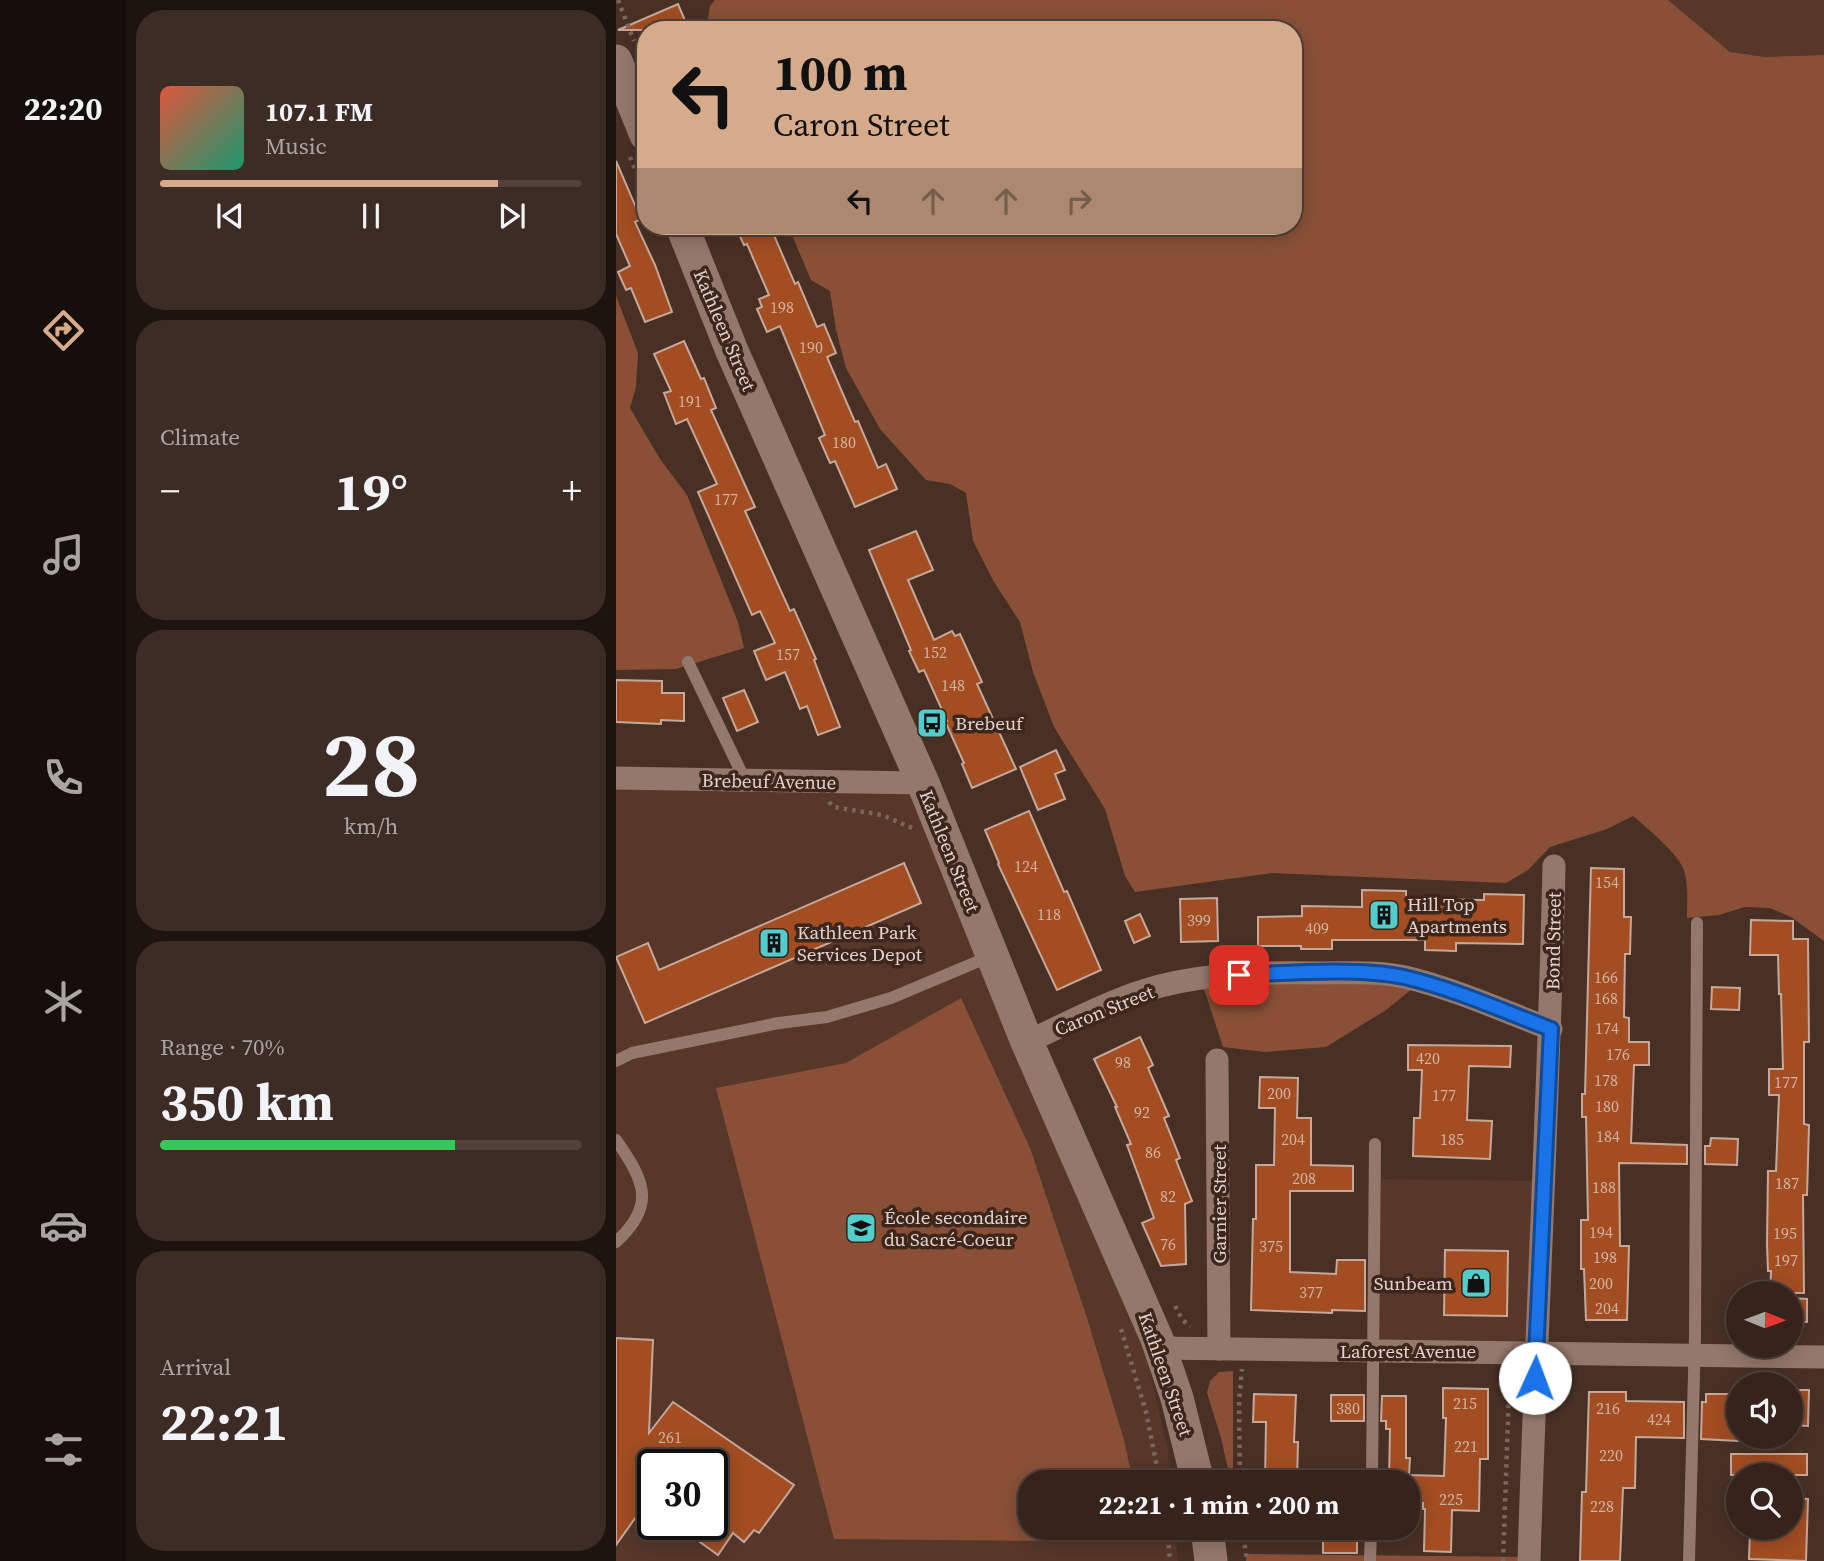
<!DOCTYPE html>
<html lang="en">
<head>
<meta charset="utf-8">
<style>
	:root { --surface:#36241c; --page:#3d2c25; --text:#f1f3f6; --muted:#aaa4a3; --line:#50413b; --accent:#d6ab8b }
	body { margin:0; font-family:"Source Serif 4",serif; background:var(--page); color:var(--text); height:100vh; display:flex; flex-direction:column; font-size:26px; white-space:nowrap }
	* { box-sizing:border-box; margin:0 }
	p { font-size:23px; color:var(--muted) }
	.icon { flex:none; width:38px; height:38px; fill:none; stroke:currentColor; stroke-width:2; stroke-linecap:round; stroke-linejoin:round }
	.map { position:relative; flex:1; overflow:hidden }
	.drawer { display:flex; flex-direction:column; gap:10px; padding:10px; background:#1e140f; width:490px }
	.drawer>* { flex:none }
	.top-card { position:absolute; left:21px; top:21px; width:665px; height:214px; border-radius:28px; box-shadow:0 4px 18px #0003,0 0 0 2px var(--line); background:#d6ab8b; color:#111; overflow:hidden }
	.needle { width:46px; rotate:91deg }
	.tools { position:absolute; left:1110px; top:1281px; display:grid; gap:14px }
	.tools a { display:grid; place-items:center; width:77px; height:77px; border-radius:50%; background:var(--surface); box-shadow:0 4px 18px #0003,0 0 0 2px var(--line); font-size:35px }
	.speed { position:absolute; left:21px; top:1449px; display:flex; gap:14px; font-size:35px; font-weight:700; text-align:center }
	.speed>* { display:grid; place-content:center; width:91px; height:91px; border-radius:50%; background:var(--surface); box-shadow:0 4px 18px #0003,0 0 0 2px var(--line); line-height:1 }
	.speed .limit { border:4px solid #111; border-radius:10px; background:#fff; color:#111 }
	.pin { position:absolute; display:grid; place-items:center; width:60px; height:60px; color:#fff; margin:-30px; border-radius:14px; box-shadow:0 4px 10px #0006 }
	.me { position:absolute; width:77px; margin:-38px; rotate:2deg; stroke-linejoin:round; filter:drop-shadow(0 0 5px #0008) }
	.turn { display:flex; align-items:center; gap:24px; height:147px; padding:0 21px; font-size:32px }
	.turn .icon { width:91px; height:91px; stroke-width:2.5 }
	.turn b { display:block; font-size:49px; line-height:60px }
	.lanes { display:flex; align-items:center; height:66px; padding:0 21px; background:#0003; justify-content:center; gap:35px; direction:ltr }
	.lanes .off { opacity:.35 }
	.big { font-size:52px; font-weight:700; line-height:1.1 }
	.drawer .card { flex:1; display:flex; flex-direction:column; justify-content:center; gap:10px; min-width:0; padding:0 24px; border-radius:28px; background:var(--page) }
	.drawer .dial { align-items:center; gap:0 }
	.dial b { font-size:91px; line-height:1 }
	.song { display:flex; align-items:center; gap:21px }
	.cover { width:84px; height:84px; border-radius:10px; background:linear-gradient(135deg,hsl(10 70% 55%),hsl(160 70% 35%)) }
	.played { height:7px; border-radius:4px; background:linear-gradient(90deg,var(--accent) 80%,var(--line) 80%) }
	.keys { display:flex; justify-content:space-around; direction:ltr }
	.heat { display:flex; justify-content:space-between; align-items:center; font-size:38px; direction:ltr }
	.charge { height:10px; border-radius:5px; background:linear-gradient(90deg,#34c759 70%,var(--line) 0) }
	.trip { position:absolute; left:402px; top:1470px; width:402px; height:70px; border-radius:28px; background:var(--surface); box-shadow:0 4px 18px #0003,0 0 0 2px var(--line); font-weight:700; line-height:70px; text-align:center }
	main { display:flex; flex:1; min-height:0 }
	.menu { display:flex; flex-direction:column; width:126px; justify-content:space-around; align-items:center; background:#160e0b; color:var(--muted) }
	.menu .icon { width:49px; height:49px }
	.menu .selected { color:var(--accent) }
	.menu b { font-size:32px; color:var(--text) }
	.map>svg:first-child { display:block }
</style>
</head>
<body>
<main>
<nav class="menu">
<b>22:20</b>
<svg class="icon selected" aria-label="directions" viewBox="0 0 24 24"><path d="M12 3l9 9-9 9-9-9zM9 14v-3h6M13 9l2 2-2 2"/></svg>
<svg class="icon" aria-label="music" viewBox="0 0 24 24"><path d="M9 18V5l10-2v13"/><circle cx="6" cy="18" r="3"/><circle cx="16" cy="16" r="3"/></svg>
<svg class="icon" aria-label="phone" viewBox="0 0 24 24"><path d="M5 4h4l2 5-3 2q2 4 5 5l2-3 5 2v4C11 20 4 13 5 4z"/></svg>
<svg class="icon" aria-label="climate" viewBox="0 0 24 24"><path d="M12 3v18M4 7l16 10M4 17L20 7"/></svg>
<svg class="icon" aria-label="car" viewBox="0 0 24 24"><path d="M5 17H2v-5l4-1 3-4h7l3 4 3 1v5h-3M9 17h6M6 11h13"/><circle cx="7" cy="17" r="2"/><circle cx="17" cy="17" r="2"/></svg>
<svg class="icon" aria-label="filters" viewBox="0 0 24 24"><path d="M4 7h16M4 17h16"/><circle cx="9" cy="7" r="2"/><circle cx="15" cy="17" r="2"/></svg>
</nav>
<section class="drawer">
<div class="card">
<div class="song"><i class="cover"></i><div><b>107.1 FM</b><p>Music</p></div></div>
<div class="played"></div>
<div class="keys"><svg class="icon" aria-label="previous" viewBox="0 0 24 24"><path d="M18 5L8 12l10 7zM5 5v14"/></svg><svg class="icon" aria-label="pause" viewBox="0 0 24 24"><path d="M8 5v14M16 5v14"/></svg><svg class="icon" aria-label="next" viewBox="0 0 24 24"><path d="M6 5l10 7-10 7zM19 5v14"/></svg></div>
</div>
<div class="card"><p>Climate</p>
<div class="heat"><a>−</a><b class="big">19°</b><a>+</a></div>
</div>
<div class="card dial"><b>28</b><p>km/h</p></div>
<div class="card"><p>Range · 70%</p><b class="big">350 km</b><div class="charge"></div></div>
<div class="card"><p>Arrival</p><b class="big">22:21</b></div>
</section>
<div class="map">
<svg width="1208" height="1561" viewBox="0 0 1208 1561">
	<rect width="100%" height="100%" fill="#483025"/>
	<g fill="#56372a" fill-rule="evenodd">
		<polygon points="1052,0 1208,0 1208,55 1149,57 1114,52"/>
		<path d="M 0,777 L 305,782 L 511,1273 L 552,1450 L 555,1482 L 415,1482 L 415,1528 L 559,1528 L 562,1561 L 0,1561 ZM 37,1465 L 96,1465 L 96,1524 L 37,1524 Z"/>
		<polygon points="761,1179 926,1181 919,1351 760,1349"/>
	</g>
	<g fill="#895037">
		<path d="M 99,0 L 1052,0 L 1114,52 L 1149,57 L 1208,55 L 1208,941 L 1175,917 L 1154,908 L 1129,907 L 1103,915 L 1071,918 C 1071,902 1073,883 1067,868 C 1061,853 1030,827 1017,816 L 991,829 L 934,847 L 912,870 L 890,883 L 656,873 L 519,892 L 509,876 L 489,809 L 438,727 L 417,672 L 404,622 L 378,582 L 357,541 L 350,493 L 334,484 L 310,480 L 264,429 L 230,368 L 220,330 L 214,291 L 195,280 L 172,226 L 677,226 L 677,30 L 90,30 L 94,6 Z"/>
		<polygon points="0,296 22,353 20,387 14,408 44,459 71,495 122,622 128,648 60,669 0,670"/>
		<polygon points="622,977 801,985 770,1010 710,1047 649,1052 607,1047 586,983"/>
		<polygon points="345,998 414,1148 471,1318 508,1440 517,1482 415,1482 415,1528 527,1528 530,1542 218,1539 100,1088 230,1063"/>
		<polygon points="617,1371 617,1482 615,1482 605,1438 591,1393 594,1381 603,1372"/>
		<polygon points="630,1554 915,1557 915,1561 630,1561"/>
	</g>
	<g fill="#a24d22" stroke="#c6a89b" stroke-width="2">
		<polygon points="62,4 73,30 2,30"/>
		<polygon points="0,161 25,219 19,222 39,265 56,312 29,322 15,288 10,290 2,272 14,266 0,234"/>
		<polygon points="119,226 173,226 157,233 179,284 182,282 201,327 208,324 220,353 211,357 239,422 242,421 262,468 270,464 281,489 239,507 219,461 214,463 203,438 209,435 164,326 151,332 141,309 146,307 143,299 153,295 131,244 128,245"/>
		<polygon points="68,341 85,379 88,378 100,408 95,410 139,507 129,511 174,611 178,609 200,659 198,660 224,727 202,735 191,706 184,709 169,672 150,680 138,651 159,643 144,611 136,615 82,492 101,484 71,419 60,424 48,393 55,391 38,354"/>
		<polygon points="300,531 317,570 292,580 318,640 336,631 339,636 344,634 366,682 361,684 400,769 356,788 346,764 348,763 329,721 331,721 308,670 303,672 293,651 295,650 253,550"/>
		<polygon points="0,680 46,681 46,693 68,693 68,721 45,720 45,724 0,722"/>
		<polygon points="128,690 142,722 121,731 107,698"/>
		<polygon points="440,750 449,770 439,774 449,799 422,810 404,767"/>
		<polygon points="413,811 448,892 451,891 485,970 441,990 382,864 383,863 369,830"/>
		<polygon points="288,863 305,903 29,1023 0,957 32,943 43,970"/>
		<polygon points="975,868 1008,869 1008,917 1015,917 1014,954 1009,954 1008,1017 1013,1018 1013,1042 1033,1042 1033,1065 1018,1065 1015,1143 1071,1145 1071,1164 1003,1163 1004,1246 1013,1246 1011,1320 970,1320 968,1269 965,1269 965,1220 972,1220 970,1117 966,1117 966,1094 969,1094"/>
		<polygon points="746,890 790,891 790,899 868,900 868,894 908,895 907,944 840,943 840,951 809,950 809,940 716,940 716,949 685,949 685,946 642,946 642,917 686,916 686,906 746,907"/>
		<polygon points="601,898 602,941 565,942 564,899"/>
		<polygon points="524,914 534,936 518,943 509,921"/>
		<polygon points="1135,920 1177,921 1177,939 1192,939 1193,1042 1188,1042 1188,1124 1193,1125 1191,1195 1187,1195 1188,1293 1154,1293 1155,1271 1152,1271 1151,1244 1152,1171 1160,1171 1163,1095 1153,1095 1153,1069 1167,1069 1165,994 1163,994 1162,955 1134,955"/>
		<polygon points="1096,987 1124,988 1123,1010 1095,1009"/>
		<polygon points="524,1037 537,1065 532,1068 553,1116 548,1118 564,1158 560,1160 576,1201 569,1204 570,1264 545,1266 526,1223 538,1218 511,1145 515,1144 499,1107 501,1107 478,1059"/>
		<polygon points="792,1045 895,1046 894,1067 853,1066 851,1120 876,1121 874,1159 797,1156 798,1118 804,1118 806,1070 792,1070"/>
		<polygon points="644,1077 682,1078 681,1118 695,1118 695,1165 737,1166 737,1191 674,1191 674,1272 720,1274 721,1260 749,1260 749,1311 716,1310 716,1313 635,1310 637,1219 640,1219 640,1165 658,1165 659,1108 643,1108"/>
		<polygon points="1095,1138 1122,1139 1121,1165 1089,1164 1089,1146 1094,1146"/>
		<polygon points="829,1250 892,1251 891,1316 828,1315"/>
		<polygon points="1174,1298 1191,1299 1191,1322 1174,1321"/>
		<polygon points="0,1338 37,1340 33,1433 57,1402 178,1485 143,1533 138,1530 128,1542 117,1533 102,1555 59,1524 96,1524 96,1465 37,1465 37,1508 30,1503 0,1545"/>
		<polygon points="827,1388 872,1389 872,1459 864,1459 863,1511 836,1510 835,1552 808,1551 809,1509 807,1509 807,1503 793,1503 793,1482 773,1482 774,1429 770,1429 770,1421 765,1421 766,1396 790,1396 790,1458 794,1458 793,1475 828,1476 830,1418 827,1418"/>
		<polygon points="1174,1390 1193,1390 1192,1426 1174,1425"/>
		<polygon points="973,1392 1010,1392 1010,1401 1068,1402 1068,1438 1020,1437 1019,1488 1007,1488 1004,1561 964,1561 966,1492 970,1492"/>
		<polygon points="638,1394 680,1395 678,1442 682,1442 681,1482 649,1482 650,1422 637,1422"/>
		<polygon points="1090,1394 1122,1394 1122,1441 1085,1439 1086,1402 1090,1402"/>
		<rect x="715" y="1395" width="33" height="26"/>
		<rect x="1115" y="1454" width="76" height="21"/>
		<polygon points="1174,1498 1192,1499 1190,1561 1133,1559 1134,1528 1174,1528"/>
		<rect x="707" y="1535" width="34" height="18"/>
	</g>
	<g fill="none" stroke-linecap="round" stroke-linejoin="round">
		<g stroke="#7b665c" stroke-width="4.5" stroke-dasharray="3.5 5" stroke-linecap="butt">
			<polyline points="2,0 18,41"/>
			<polyline points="14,157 30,195"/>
			<polyline points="213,802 218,807 266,815 296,828"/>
			<polyline points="559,1306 566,1319 574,1327"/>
			<polyline points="505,1329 530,1412 544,1482"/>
			<polyline points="624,1482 623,1401 626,1369"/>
			<polyline points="551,1528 554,1561"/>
			<polyline points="626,1528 631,1561"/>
			<polyline points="887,1561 893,1391 889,1373"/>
		</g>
		<g stroke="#94786b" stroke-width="12">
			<polyline points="72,662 129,780"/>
			<polyline points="0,1061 16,1053 163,1023 211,1017 275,998 375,956"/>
			<path d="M 0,1140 C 28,1180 41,1205 0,1242"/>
			<polyline points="756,1482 759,1144"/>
			<polyline points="754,1561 755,1528"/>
			<polyline points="1073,1561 1079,1336 1081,923"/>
		</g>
		<g stroke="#94786b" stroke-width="23">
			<polyline points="0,778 307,783"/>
			<path d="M 411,1042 C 454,1022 498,998 544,986 C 595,973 651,972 703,973 C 731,973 761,971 789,977 C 839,989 887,1011 935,1029"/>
			<polyline points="601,1060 603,1349"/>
			<polyline points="544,1348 1208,1357"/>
			<path d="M 913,1561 C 920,1329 933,1098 938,866"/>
		</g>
		<g stroke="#94786b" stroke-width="33">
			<polyline points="0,61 30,135"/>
			<polyline points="66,226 116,351 307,783 411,1042 541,1339 561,1398 582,1482"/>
			<polyline points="591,1528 595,1561"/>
		</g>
	</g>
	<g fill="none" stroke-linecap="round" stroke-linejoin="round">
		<g stroke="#114b97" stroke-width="18">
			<path id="route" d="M 623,975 C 671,973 742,967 788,977 C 839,989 887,1011 935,1029 L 919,1378"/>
		</g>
		<use href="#route" stroke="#1a73e8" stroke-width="12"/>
	</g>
	<defs>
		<g id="bus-square" transform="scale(1.575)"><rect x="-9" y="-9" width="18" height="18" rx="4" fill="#52cdcc" stroke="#3d261c"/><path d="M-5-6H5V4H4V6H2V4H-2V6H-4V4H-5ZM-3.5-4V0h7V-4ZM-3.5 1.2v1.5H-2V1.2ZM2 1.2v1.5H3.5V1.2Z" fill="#111"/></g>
		<g id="building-square" transform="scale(1.575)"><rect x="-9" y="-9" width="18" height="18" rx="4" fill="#52cdcc" stroke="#3d261c"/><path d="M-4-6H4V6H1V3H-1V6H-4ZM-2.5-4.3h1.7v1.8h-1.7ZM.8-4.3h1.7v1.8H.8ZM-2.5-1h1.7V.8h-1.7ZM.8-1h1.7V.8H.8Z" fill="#111"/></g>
		<g id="school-square" transform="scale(1.575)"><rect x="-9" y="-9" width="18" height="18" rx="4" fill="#52cdcc" stroke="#3d261c"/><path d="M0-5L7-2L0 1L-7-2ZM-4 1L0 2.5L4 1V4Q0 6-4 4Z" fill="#111"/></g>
		<g id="shop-square" transform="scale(1.575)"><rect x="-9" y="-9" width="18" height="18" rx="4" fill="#52cdcc" stroke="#3d261c"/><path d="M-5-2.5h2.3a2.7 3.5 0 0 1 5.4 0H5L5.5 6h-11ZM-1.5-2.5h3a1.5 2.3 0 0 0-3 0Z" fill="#111"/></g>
	</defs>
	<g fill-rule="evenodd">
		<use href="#bus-square" x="316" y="723"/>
		<use href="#building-square" x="768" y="915"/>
		<use href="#building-square" x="158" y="943"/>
		<use href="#school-square" x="245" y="1228"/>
		<use href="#shop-square" x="860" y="1283"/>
	</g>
	<g text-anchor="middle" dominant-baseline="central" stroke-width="7" stroke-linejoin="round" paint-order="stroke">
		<g font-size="16" fill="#d2b1a1">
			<text x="166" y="307">198</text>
			<text x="195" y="347">190</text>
			<text x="74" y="401">191</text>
			<text x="228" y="442">180</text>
			<text x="110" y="499">177</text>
			<text x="319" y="652">152</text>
			<text x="172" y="654">157</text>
			<text x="337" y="685">148</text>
			<text x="410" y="866">124</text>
			<text x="991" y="882">154</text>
			<text x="433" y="914">118</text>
			<text x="583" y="920">399</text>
			<text x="701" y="928">409</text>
			<text x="990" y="977">166</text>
			<text x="990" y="998">168</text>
			<text x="991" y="1028">174</text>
			<text x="1002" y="1054">176</text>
			<text x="812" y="1058">420</text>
			<text x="507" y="1062">98</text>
			<text x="990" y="1080">178</text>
			<text x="1170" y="1082">177</text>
			<text x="663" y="1093">200</text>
			<text x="828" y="1095">177</text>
			<text x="991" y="1106">180</text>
			<text x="526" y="1112">92</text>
			<text x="992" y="1136">184</text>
			<text x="677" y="1139">204</text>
			<text x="836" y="1139">185</text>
			<text x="537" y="1152">86</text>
			<text x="688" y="1178">208</text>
			<text x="1171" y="1183">187</text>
			<text x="988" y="1187">188</text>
			<text x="552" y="1196">82</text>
			<text x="985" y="1232">194</text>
			<text x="1169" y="1233">195</text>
			<text x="552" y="1244">76</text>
			<text x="655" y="1246">375</text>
			<text x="989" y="1257">198</text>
			<text x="1170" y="1260">197</text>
			<text x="985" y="1283">200</text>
			<text x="695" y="1292">377</text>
			<text x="991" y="1308">204</text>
			<text x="849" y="1403">215</text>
			<text x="732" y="1408">380</text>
			<text x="992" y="1408">216</text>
			<text x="1043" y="1419">424</text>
			<text x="54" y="1437">261</text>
			<text x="850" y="1446">221</text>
			<text x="995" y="1455">220</text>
			<text x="835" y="1499">225</text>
			<text x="986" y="1506">228</text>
		</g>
		<g font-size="19" fill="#e2d2cb" stroke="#3d261c">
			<text transform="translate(109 330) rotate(67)">Kathleen Street</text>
			<text transform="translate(153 781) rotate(1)">Brebeuf Avenue</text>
			<text transform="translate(334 851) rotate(68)">Kathleen Street</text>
			<text transform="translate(937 941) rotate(-89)">Bond Street</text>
			<text transform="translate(488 1010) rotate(-22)">Caron Street</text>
			<text transform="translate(603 1204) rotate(-90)">Garnier Street</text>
			<text x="792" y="1351">Laforest Avenue</text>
			<text transform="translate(550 1374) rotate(71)">Kathleen Street</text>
		</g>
		<g font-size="19" fill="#e2d2cb" stroke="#3d261c" text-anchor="start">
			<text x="339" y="723">Brebeuf</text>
			<text x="791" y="904">Hill Top<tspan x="791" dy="22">Apartments</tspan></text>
			<text x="181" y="932">Kathleen Park<tspan x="181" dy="22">Services Depot</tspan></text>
			<text x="268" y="1217">École secondaire<tspan x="268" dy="22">du Sacré-Coeur</tspan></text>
			<text x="837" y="1283" text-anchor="end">Sunbeam</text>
		</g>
	</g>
</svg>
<div class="tools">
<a><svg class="needle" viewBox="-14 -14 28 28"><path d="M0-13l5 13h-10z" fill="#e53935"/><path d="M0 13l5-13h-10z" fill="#aaa4a3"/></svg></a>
<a><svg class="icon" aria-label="sound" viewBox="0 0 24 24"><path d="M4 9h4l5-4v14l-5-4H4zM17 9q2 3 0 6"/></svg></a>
<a><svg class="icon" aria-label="search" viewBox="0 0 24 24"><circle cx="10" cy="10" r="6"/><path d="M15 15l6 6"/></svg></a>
</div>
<div class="speed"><div class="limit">30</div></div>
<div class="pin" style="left:623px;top:975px;background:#d93025"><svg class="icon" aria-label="arrive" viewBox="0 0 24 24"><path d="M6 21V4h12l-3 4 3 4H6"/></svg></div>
<svg class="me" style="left:919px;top:1378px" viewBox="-20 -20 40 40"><circle r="19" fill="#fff"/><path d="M0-13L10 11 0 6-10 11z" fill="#1a73e8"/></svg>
<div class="trip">22:21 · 1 min · 200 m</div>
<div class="top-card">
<div class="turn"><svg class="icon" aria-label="left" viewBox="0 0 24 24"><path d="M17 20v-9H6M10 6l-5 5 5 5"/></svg><div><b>100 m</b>Caron Street</div></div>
<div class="lanes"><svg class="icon" aria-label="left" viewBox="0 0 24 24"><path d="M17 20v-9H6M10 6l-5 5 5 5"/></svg><svg class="icon off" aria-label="ahead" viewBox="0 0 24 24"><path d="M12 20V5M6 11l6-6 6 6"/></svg><svg class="icon off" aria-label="ahead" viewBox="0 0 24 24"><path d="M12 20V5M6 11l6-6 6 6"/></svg><svg class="icon off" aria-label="right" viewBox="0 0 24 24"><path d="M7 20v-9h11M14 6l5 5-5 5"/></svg></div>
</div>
</div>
</main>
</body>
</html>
